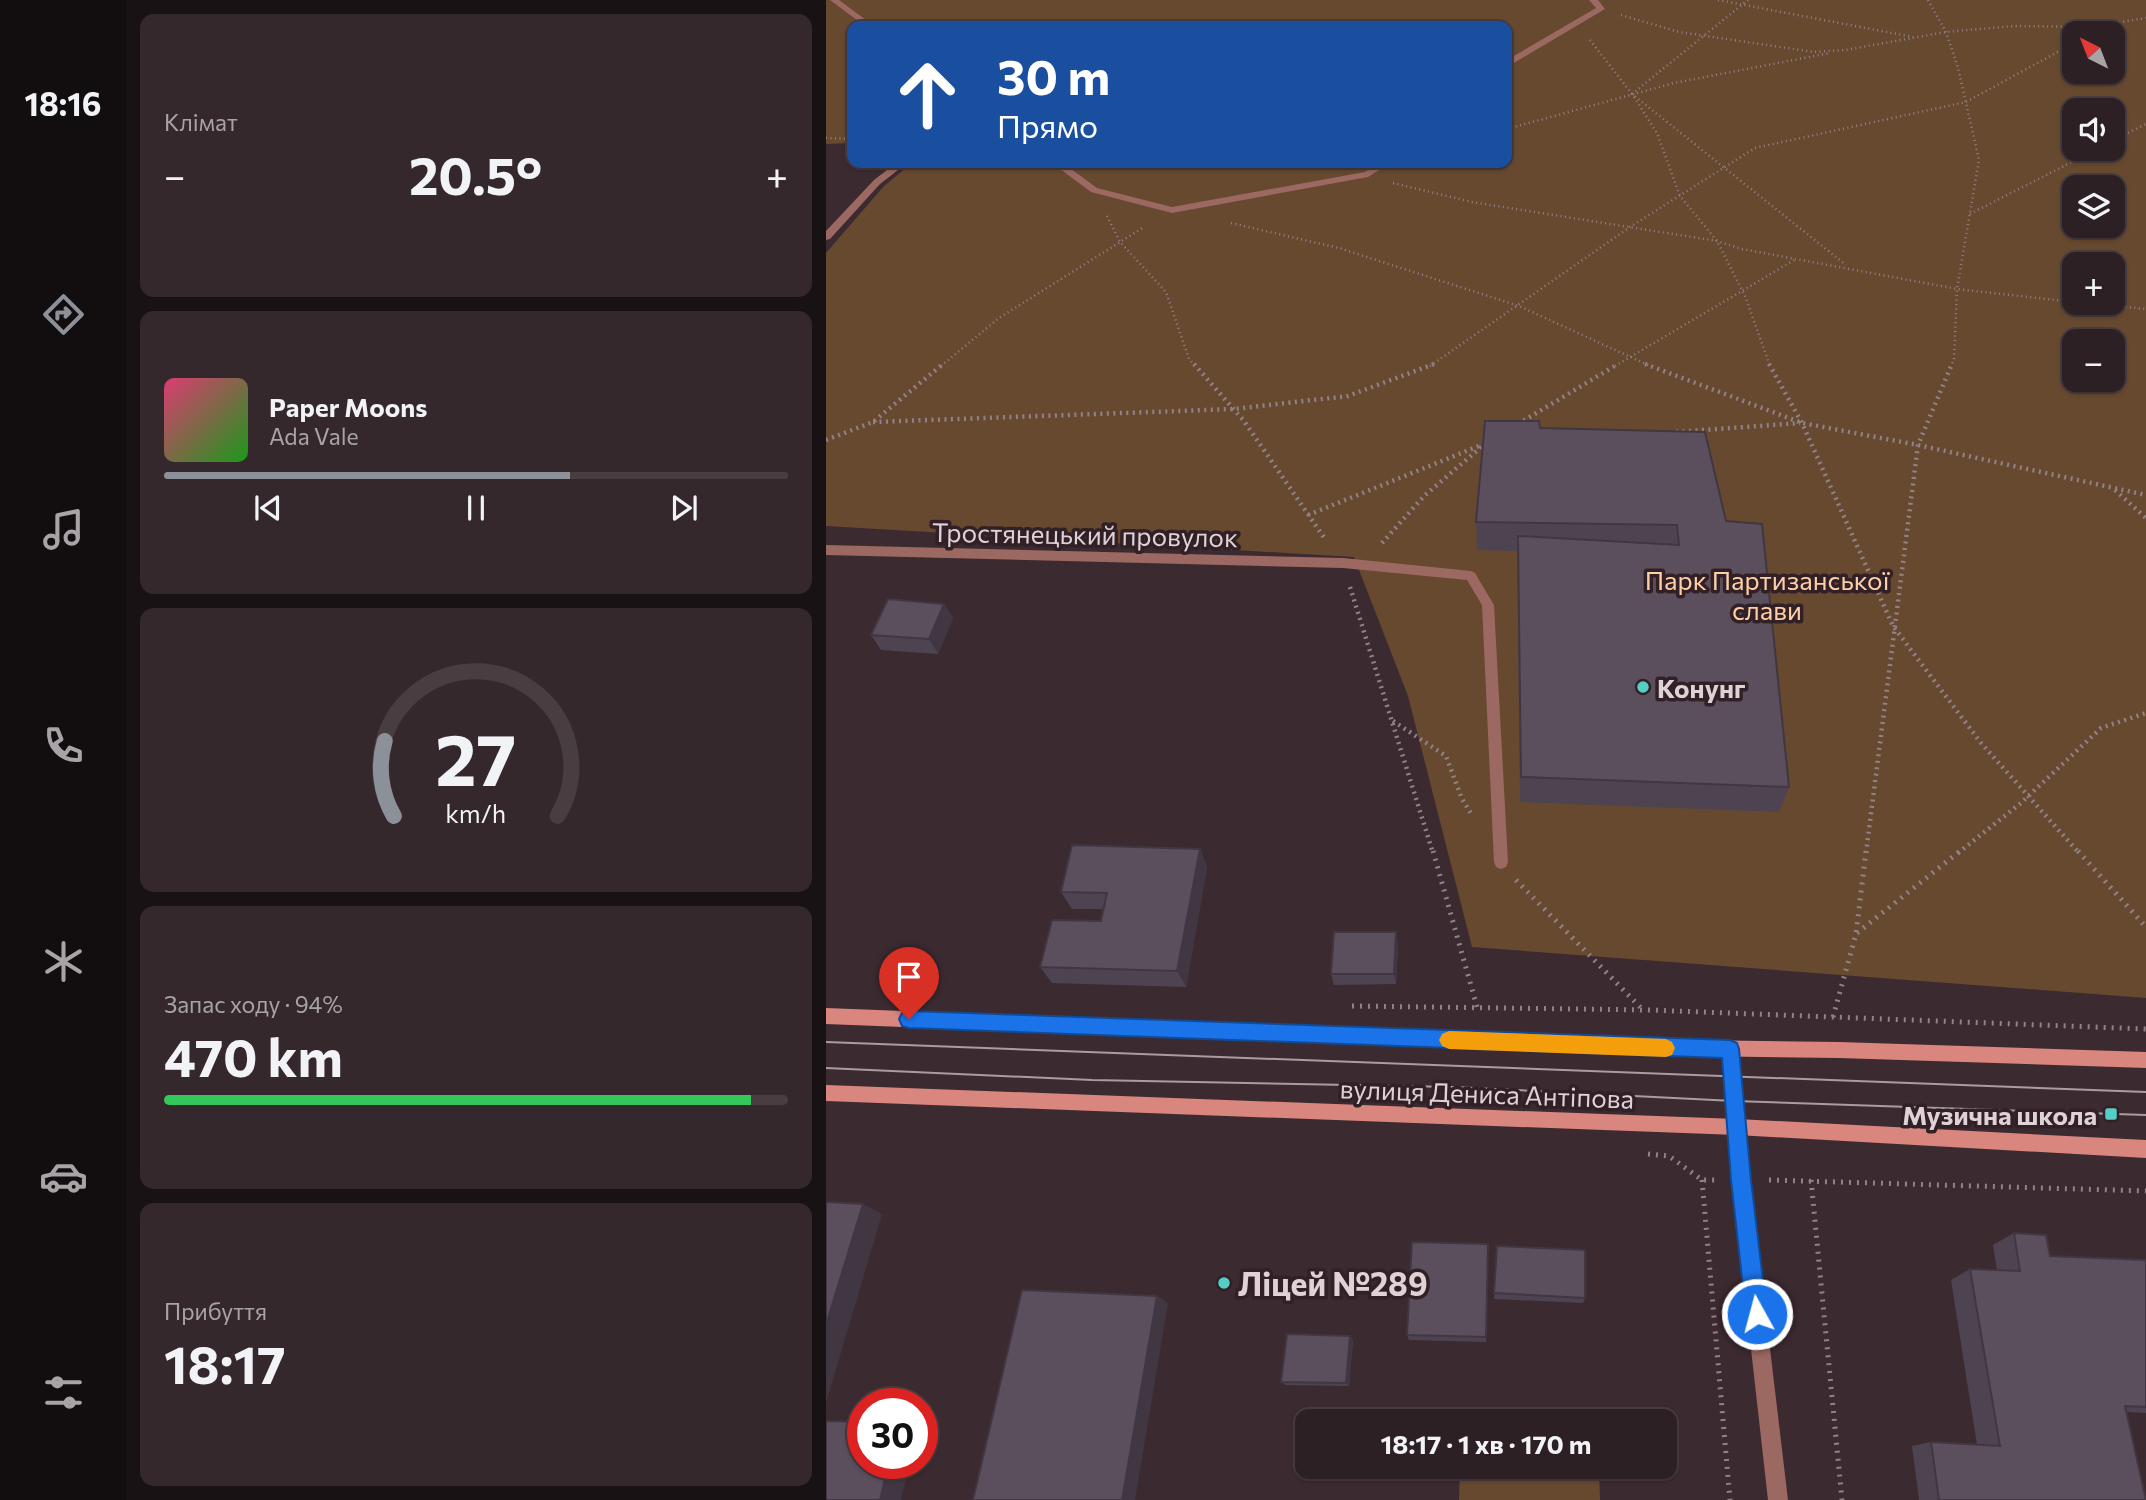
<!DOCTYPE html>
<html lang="uk">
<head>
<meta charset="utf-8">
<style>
	:root { --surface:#2d2025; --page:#35282d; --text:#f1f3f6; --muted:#a7a3a7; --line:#483e42; --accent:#8c9099 }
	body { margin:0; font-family:Commissioner,sans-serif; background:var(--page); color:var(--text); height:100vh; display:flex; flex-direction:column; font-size:26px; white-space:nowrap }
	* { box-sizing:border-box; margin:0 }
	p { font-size:23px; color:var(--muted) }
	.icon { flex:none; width:38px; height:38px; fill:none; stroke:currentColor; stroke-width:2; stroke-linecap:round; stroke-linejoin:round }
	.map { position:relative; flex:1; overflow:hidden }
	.side { display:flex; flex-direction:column; gap:14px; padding:14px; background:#191214; width:700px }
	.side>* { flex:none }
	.guide { position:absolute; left:21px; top:21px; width:665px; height:147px; border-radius:14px; box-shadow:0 2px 5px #0004,0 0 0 2px var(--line); background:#1a4fa0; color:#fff; overflow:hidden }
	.needle { width:46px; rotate:318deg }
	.fabs { position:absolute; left:1236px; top:21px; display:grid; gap:14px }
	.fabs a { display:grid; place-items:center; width:63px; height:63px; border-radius:14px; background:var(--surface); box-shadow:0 2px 5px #0004,0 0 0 2px var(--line); font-size:35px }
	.speed { position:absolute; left:21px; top:1388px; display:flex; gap:14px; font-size:35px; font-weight:700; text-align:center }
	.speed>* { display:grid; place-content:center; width:91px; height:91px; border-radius:50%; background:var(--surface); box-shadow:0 2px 5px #0004,0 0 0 2px var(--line); line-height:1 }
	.speed .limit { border:10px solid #d22; background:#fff; color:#111 }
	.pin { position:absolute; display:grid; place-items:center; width:60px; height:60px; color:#fff; margin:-72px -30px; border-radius:50% 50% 50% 0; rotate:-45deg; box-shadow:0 0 7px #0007 }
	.pin .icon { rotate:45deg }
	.me { position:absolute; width:77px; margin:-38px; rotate:353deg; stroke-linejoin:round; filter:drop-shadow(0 0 5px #0008) }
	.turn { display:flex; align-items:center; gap:24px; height:147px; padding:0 35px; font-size:32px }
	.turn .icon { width:91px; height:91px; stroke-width:2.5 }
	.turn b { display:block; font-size:49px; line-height:60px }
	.big { font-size:52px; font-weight:700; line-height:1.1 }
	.side .card { flex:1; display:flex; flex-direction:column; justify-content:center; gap:10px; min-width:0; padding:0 24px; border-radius:14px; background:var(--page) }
	.side .dial { align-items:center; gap:0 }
	.dial svg { height:182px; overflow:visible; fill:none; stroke:var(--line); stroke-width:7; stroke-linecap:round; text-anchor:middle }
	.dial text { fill:var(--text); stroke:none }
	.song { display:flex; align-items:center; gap:21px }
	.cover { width:84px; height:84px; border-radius:10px; background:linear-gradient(135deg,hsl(340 70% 55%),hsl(120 70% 35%)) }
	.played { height:7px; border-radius:4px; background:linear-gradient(90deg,var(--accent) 65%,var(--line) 65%) }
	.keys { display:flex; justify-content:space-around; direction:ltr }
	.heat { display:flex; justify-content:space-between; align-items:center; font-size:38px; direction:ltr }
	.charge { height:10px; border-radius:5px; background:linear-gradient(90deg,#34c759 94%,var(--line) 0) }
	.trip { position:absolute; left:469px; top:1409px; width:382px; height:70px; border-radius:14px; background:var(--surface); box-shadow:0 2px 5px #0004,0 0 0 2px var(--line); font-weight:700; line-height:70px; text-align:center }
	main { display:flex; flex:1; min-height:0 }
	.dock { display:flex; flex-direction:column; width:126px; justify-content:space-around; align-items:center; background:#120d0f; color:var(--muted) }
	.dock .icon { width:49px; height:49px }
	.dock .on { color:var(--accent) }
	.dock b { font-size:32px; color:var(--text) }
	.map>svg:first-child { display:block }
</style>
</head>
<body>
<main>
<nav class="dock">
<b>18:16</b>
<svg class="icon on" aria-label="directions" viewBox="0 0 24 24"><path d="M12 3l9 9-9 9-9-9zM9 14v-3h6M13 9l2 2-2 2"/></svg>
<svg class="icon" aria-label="music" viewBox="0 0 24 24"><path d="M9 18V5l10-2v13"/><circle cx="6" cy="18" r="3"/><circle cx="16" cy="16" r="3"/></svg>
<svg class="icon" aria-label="phone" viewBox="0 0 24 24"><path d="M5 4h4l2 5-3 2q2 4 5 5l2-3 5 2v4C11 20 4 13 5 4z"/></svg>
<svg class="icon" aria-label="climate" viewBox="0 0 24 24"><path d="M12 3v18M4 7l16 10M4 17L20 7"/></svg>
<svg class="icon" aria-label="car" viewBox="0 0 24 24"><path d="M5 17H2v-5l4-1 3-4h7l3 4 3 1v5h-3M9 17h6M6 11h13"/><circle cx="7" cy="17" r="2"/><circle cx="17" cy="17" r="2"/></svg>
<svg class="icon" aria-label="filters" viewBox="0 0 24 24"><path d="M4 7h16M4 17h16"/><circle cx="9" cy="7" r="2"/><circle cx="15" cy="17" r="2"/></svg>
</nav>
<section class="side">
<div class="card"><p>Клімат</p>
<div class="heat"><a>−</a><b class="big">20.5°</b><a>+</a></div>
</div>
<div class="card">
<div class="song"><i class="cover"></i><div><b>Paper Moons</b><p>Ada Vale</p></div></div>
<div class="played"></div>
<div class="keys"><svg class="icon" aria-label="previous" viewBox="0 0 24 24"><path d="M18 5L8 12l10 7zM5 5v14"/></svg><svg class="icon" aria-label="pause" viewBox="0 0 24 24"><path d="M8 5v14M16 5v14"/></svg><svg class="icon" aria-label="next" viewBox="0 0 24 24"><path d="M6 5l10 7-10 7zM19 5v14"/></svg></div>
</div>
<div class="card dial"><svg viewBox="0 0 100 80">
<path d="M14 69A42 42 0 1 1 86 69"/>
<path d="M14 69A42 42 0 0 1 10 36" stroke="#8c9099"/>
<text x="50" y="56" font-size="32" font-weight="700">27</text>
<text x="50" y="72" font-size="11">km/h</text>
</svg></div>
<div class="card"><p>Запас ходу · 94%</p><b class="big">470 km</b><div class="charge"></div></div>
<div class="card"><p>Прибуття</p><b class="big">18:17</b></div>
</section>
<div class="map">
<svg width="1320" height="1500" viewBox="0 0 1320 1500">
	<rect width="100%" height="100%" fill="#3c2a31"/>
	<g fill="#674930" fill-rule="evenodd">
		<path d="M 0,0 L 1320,0 L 1320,998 L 646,947 L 582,696 L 528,557 L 0,526 L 0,253 L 58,186 L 86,163 L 681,163 L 681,26 L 26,26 L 26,143 L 0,144 ZM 1248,33 L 1286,33 L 1286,72 L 1248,72 ZM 1248,110 L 1286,110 L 1286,149 L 1248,149 ZM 1248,187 L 1286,187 L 1286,226 L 1248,226 ZM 1248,264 L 1286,264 L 1286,303 L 1248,303 ZM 1248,341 L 1286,341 L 1286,380 L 1248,380 Z"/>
		<polygon points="634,1467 773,1467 774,1500 633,1500"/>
	</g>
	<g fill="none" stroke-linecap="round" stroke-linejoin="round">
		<g stroke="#918288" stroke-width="2.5" stroke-dasharray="1 3.5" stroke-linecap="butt">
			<polyline points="892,0 1087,37"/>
			<polyline points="922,0 806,94 1020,265"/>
			<polyline points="1102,0 1120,32 1132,68 1153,160 1131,289 1128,359 1125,366"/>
			<polyline points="795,15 853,32 988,52 1019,50 1120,32 1188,26 1265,27 1320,18"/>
			<polyline points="1270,33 1289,26"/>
			<polyline points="764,40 806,94 831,133 854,196 891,241 919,296 944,366"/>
			<polyline points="681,129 848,83 1004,53"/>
			<polyline points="0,138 26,139"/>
			<polyline points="1286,141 1320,124"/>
			<polyline points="567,183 646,202 891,241 916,249 1131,289 1248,302"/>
			<polyline points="1144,214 1271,149"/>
			<polyline points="281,216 294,242 340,292 363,359 369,366"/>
			<polyline points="405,223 513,248 693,306 824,366"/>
			<polyline points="1259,303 1320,309"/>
			<polyline points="115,366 173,318 318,227"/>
			<polyline points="604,366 804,227 929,148 1140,102 1248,43"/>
			<polyline points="789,366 970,259"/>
		</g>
		<g stroke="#918288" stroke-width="4.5" stroke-dasharray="2 4.5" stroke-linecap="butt">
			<polyline points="368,364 418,421 499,539"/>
			<polyline points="819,364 976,423 1092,445 1320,495"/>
			<polyline points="943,364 976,423 1067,626 1155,743 1253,853"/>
			<polyline points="47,422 408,409 522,396 608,364"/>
			<polyline points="692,424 792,364"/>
			<polyline points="850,432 974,423"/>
			<polyline points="0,440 47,422 117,364"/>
			<polyline points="1289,490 1320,518"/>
			<polyline points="482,515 653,446"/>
			<polyline points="556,543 598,496 660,443"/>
			<polyline points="524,587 607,853"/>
			<polyline points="567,721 620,756 636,799 646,815"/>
			<polyline points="1040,853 1092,445 1126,364"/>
			<polyline points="1132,853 1195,803 1275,728 1320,713"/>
		</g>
		<g stroke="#918288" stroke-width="5" stroke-dasharray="2 6" stroke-linecap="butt">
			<polyline points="607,851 651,1007"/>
			<polyline points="1252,851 1320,927"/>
			<polyline points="690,880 816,1009"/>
			<polyline points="1031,933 1134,851"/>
			<polyline points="526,1006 823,1010 1320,1029"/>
			<polyline points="1007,1017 1030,934 1040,851"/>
			<polyline points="822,1154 843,1156 876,1180 889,1180"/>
			<polyline points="876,1180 904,1500"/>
			<polyline points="943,1180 1320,1191"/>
			<polyline points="985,1180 1016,1500"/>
		</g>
		<g fill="#9c6862" fill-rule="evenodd">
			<polygon points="4,0 13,0 48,26 39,26"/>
			<polygon points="763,0 772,0 779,9 681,67 681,60 770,8"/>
			<polygon points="70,163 81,163 54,184 4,239 0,240 0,231 48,180"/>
			<polygon points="226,163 237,163 271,188 346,207 539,172 553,163 564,163 542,177 346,213 265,192"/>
			<polygon points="517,558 645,571 649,573 668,605 682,862 680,867 675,869 670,867 668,862 656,605 641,580 517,568 511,563"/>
		</g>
		<g fill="#9c6862" fill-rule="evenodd">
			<polygon points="0,545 517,558 523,563 517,568 0,555"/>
			<polygon points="904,1042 910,1044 912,1050 924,1180 962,1500 942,1500 906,1180 896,1050 898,1044"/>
		</g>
		<g fill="#d9867e" fill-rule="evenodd">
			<polygon points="0,1008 795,1039 1013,1042 1320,1052 1320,1068 1013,1058 795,1055 0,1024"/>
			<polygon points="0,1085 911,1119 1320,1140 1320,1158 911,1135 0,1101"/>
		</g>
		<g stroke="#aa9ca1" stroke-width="2">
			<polyline points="0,1042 1320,1092"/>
			<polyline points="0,1068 266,1080 628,1087 908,1101 1320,1115"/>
		</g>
	</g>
	<g fill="#4e4451">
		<polygon points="714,428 900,521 963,787 953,812 694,802 691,551 651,550 650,522"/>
		<polygon points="118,604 127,618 112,654 55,650 45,635"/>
		<polygon points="374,849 381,867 360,987 226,983 214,967 275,921 277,909 246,909 235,892"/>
		<polygon points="572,943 570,984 508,985 505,974"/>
		<polygon points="1188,1233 1224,1256 1320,1260 1320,1413 1301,1412 1320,1500 1093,1500 1086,1446 1105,1442 1151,1445 1125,1280 1144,1269 1171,1270 1167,1245"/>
		<polygon points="662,1244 660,1342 583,1340 581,1335"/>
		<polygon points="671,1246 759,1298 757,1303 668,1299"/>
		<polygon points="524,1336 527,1340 523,1386 460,1385 455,1382"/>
	</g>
	<g fill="#403742">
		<polygon points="118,604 127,618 112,654 103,639"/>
		<polygon points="374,849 381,867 360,987 351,971"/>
		<polygon points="570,932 572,943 570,984 568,974"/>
		<polygon points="37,1204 56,1214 0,1403 0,1325"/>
		<polygon points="331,1296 342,1303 309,1500 296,1500"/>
		<polygon points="524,1336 527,1340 523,1386 520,1383"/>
		<polygon points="63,1463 84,1463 75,1500 54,1500"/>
	</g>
	<g fill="#5b4f5e" stroke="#403742" stroke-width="2">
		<polygon points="659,421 713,421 714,428 879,432 900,521 936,524 963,787 695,777 692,536 853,545 851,525 650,522"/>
		<polygon points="62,599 118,604 103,639 45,635"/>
		<polygon points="246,845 374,849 351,971 214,967 226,920 275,921 281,893 235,892"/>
		<polygon points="508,932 570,932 568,974 505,974"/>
		<polygon points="0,1202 37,1204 0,1325"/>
		<polygon points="1188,1233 1220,1235 1224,1256 1320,1260 1320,1407 1299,1406 1320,1500 1113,1500 1105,1442 1174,1446 1144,1269 1194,1271"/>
		<polygon points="586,1242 662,1244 660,1337 581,1335"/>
		<polygon points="671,1246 759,1250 759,1298 668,1293"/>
		<polygon points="196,1290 331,1296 296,1500 147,1500"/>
		<polygon points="461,1334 524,1336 520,1383 455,1382"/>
		<polygon points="0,1421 37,1422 37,1463 63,1463 54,1500 0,1500"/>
	</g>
	<polygon fill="#1a73e8" stroke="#114b97" stroke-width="2" points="83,1011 904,1040 911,1043 913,1049 925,1180 941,1314 938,1321 931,1324 923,1321 920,1314 905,1180 896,1058 83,1028 76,1026 73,1019 76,1013"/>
	<polygon fill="#f59e0b" points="623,1031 840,1039 846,1042 849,1048 846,1055 840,1057 623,1049 616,1046 613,1040 616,1034"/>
	<g fill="#55cec6" stroke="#322027" stroke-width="2.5">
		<circle cx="817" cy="687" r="7"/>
		<rect x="1278" y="1107" width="14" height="14" rx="3.5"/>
		<circle cx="398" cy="1283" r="7"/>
	</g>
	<g text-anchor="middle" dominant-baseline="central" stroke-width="7" stroke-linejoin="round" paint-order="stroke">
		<g font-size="26" fill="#ded2d6" stroke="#322027">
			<text transform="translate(259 534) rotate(1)">Тростянецький провулок</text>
			<text transform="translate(661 1093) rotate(2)">вулиця Дениса Антіпова</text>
		</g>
		<g font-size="26" fill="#fecea9" stroke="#322027">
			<text x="941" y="579">Парк Партизанської<tspan x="941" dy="30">слави</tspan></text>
		</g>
		<g font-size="26" font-weight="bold" fill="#ded2d6" stroke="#322027" text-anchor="start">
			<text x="831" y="687">Конунг</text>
			<text x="1271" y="1114" text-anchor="end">Музична школа</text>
		</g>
		<g font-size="32" font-weight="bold" fill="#ded2d6" stroke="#322027" text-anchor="start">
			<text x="412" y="1283">Ліцей №289</text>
		</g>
	</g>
</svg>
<div class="fabs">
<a><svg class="needle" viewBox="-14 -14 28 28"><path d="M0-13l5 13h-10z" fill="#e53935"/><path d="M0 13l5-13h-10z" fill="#a7a3a7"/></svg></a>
<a><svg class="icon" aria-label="sound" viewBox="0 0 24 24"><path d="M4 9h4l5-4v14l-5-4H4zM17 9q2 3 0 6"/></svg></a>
<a><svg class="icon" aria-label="layers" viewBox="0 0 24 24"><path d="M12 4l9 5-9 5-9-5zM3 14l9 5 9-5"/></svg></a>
<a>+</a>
<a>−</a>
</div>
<div class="speed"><div class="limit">30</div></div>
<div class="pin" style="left:83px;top:1019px;background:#d93025"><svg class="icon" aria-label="arrive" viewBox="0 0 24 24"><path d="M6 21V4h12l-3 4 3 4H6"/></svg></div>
<svg class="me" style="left:931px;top:1314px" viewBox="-20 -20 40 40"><circle r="17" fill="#1a73e8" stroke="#fff" stroke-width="3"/><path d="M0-11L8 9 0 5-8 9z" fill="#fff"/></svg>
<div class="trip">18:17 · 1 хв · 170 m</div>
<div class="guide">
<div class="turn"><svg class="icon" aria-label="ahead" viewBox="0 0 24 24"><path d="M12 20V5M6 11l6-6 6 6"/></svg><div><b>30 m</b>Прямо</div></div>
</div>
</div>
</main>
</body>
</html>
